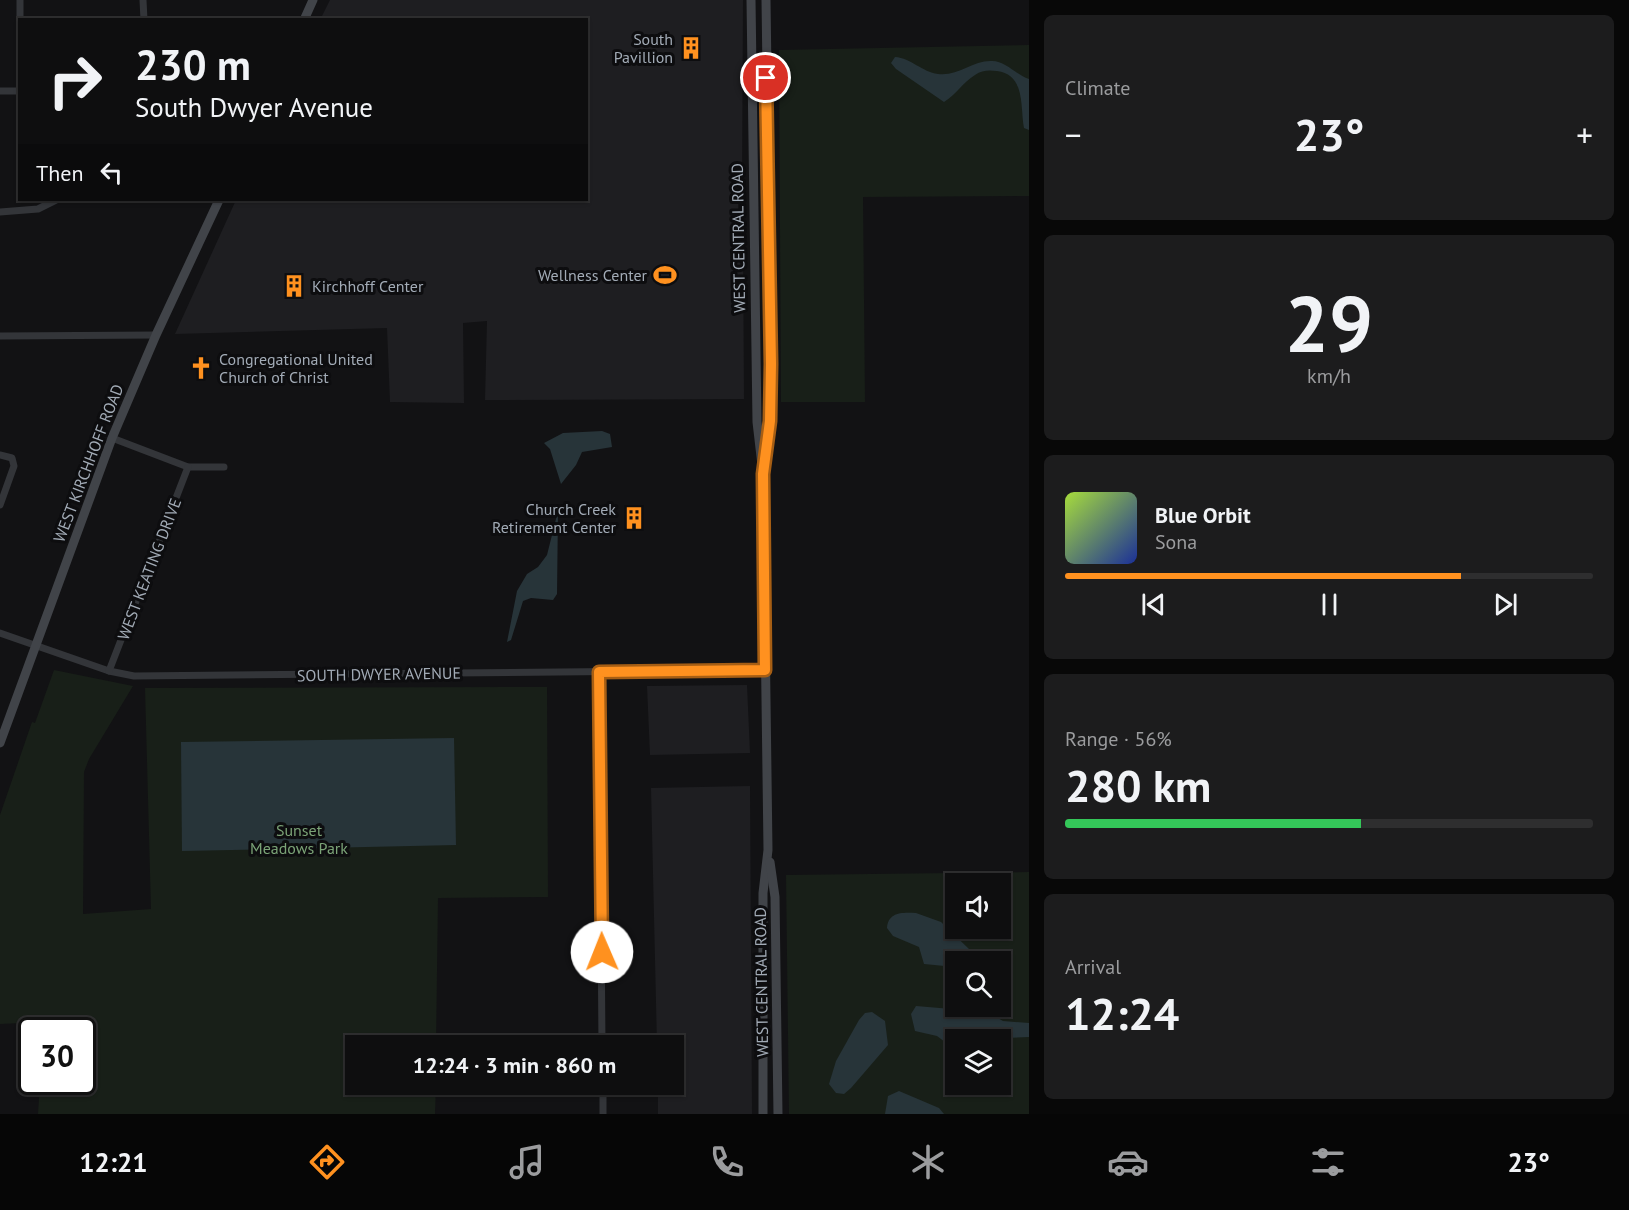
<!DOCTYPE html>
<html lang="en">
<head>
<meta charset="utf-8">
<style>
	:root { --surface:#0e0e0f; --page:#1c1c1d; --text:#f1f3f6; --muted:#9b9c9e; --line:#2e2e2f; --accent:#ff911f }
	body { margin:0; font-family:"PT Sans",sans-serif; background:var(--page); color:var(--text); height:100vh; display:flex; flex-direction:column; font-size:22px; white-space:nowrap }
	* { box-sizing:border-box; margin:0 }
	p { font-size:20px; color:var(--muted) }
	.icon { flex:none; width:33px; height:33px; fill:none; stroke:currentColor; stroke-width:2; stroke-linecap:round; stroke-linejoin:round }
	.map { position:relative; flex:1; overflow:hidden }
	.panel { display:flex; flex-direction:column; gap:15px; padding:15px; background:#080808; width:600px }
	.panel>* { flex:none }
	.banner { position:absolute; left:18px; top:18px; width:570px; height:183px; border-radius:0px; box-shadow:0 2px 4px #0004,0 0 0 2px var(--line); background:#0e0e0f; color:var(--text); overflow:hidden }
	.fabs { position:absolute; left:945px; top:873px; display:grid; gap:12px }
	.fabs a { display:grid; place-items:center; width:66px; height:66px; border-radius:0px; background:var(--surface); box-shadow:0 2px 4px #0004,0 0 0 2px var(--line); font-size:30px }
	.speed { position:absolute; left:18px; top:1017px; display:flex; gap:12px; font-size:30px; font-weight:700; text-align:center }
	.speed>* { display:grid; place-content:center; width:78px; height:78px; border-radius:50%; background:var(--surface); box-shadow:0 2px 4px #0004,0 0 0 2px var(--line); line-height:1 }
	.speed .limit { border:3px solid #111; border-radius:9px; background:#fff; color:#111 }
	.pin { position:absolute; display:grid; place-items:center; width:51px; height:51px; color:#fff; margin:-26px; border:3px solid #fff; border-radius:50%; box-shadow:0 2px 6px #0007 }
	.me { position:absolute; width:66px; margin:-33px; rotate:359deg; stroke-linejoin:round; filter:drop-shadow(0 0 4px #0008) }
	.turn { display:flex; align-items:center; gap:21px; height:126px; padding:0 18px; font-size:27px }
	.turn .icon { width:78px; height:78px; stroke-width:2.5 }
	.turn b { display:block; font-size:42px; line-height:51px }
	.then { display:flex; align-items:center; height:57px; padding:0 18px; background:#0003; gap:12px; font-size:22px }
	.big { font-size:45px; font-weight:700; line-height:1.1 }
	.panel .widget { flex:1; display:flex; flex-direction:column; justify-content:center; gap:9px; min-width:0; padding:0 21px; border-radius:9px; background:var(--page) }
	.panel .dial { align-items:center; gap:0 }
	.dial b { font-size:78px; line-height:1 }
	.song { display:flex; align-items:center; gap:18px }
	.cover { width:72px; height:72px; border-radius:9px; background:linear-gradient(135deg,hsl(80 70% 55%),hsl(230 70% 35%)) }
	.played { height:6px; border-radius:3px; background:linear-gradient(90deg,var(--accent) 75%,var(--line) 75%) }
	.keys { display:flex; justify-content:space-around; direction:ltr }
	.heat { display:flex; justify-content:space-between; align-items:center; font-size:33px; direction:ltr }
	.charge { height:9px; border-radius:4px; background:linear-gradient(90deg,#34c759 56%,var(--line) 0) }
	.trip { position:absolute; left:345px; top:1035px; width:339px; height:60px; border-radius:0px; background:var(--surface); box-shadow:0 2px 4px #0004,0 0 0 2px var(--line); font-weight:700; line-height:60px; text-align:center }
	.tab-bar { display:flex; height:96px; justify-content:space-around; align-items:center; background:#060606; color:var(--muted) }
	.tab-bar .icon { width:42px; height:42px }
	.tab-bar .on { color:var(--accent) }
	.tab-bar b { font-size:27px; color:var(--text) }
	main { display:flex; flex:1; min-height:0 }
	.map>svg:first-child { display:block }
</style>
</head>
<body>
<main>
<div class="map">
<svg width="1029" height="1114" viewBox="0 0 1029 1114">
	<rect width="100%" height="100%" fill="#121214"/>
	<g fill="#1e1e21">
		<polygon points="330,0 743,0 742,189 738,196 738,232 743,240 744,399 485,400 487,321 463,323 464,403 390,402 387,328 175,334 236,200 586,200 586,20 321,18"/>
		<polygon points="747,685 750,753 650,755 647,686"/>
		<polygon points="750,786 752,1114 658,1114 658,1085 674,1084 674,1046 657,1045 651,788"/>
	</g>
	<g fill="#181f18" fill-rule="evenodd">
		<polygon points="1029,45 1029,196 863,197 865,402 781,402 779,50"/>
		<polygon points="54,670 133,686 89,759 84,772 83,914 151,909 145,688 547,687 548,897 438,898 436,1045 356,1046 356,1084 436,1085 435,1114 38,1114 40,1082 82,1082 82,1030 42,1030 42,1022 0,1024 0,815 32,722 35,723"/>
		<path d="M 1029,872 L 1029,1114 L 789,1114 L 786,875 ZM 956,884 L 1000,884 L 1000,928 L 956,928 ZM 956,962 L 1000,962 L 1000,1006 L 956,1006 ZM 956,1040 L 1000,1040 L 1000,1084 L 956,1084 Z"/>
	</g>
	<g fill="#273439">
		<path d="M 895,57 C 911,58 922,72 938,74 C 957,77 973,60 992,61 C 1006,61 1016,75 1029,79 L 1029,130 L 1024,128 C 1020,107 1026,75 997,71 C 989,70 982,70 975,75 C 963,82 956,95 944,102 L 896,69 L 891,63 Z"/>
		<polygon points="602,431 610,434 612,447 582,452 576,465 561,484 550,449 544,443 563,433"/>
		<polygon points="558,511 557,594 553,600 531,598 523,601 511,640 507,642 517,591 527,574 538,567 547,555"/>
		<polygon points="454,738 456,845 182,851 181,742"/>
		<path d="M 916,913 L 941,922 L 969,949 L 1002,955 L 1005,965 L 1001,969 L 1000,962 L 956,962 L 955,967 L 924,964 L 919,947 L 893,936 L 887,928 C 888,912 902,912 916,913 Z"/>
		<polygon points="916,1006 987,1012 1003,1021 1029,1023 1029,1037 956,1040 955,1048 953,1048 937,1036 915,1031 911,1014"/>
		<polygon points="872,1012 885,1021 888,1045 851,1088 844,1094 836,1093 829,1084 836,1061 859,1020 865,1013"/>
		<polygon points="899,1091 939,1108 944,1114 885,1114 888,1096"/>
	</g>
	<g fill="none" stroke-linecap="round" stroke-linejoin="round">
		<g stroke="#333539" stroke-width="7">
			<polyline points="20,0 20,20"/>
			<polyline points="143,0 144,20"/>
			<polyline points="0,91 20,91"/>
			<polyline points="0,212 38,209 56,200"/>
			<polyline points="0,336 156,335"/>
			<polyline points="112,438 188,467 224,467"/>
			<polyline points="0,455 12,458 14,466 0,505"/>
			<polyline points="0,633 109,671 134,676 765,670"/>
			<polyline points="109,671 188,467"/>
			<polyline points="599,672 602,1046"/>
			<polyline points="603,1084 603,1114"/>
		</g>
		<g stroke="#414449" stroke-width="9">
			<polyline points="751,0 757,422 763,474 768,850 763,893 763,1114"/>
			<polyline points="304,20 313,0"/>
			<polyline points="765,460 770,421 771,364 766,0"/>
			<polyline points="0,743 112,438 156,335 219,200"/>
			<polyline points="770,862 775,897 778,1114"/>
		</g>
	</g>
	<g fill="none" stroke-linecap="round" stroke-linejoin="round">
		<g stroke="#a65e14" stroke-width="15">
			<polyline id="route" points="602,952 599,672 765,670 763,474 770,421 771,364 766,78"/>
		</g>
		<use href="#route" stroke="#ff911f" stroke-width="10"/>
	</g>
	<defs>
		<g id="building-bare" transform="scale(1.8)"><path d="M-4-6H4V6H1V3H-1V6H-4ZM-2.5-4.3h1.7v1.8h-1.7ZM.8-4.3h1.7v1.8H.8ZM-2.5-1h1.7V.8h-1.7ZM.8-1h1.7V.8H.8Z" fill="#ff911f" stroke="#0d0d0f" stroke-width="2.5" paint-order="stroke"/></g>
		<g id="stadium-bare" transform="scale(1.8)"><path d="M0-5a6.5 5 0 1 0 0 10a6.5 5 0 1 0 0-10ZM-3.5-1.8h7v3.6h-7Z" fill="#ff911f" stroke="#0d0d0f" stroke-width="2.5" paint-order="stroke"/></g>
		<g id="church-bare" transform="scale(1.8)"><path d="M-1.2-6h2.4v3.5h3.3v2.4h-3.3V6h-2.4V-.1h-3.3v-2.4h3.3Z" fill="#ff911f" stroke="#0d0d0f" stroke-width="2.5" paint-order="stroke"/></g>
	</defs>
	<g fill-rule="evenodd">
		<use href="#building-bare" x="691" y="48"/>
		<use href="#stadium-bare" x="665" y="275"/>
		<use href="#building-bare" x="294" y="286"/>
		<use href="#church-bare" x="201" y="368"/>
		<use href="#building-bare" x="634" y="518"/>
	</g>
	<g text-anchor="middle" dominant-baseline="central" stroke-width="6" stroke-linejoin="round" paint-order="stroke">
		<g font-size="16" fill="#a2abb6" stroke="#0d0d0f" text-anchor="end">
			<text x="673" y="39">South<tspan x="673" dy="18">Pavillion</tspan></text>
			<text x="647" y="275">Wellness Center</text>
			<text x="312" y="286" text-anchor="start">Kirchhoff Center</text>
			<text x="219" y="359" text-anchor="start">Congregational United<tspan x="219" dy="18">Church of Christ</tspan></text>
			<text x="616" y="509">Church Creek<tspan x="616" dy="18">Retirement Center</tspan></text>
		</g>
		<g font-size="16" fill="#a2abb6" stroke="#0d0d0f">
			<text transform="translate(738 238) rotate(-91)">WEST CENTRAL ROAD</text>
			<text transform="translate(88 463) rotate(-69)">WEST KIRCHHOFF ROAD</text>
			<text transform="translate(149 569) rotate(-69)">WEST KEATING DRIVE</text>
			<text transform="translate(379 674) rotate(-1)">SOUTH DWYER AVENUE</text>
			<text transform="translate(761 982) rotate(-91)">WEST CENTRAL ROAD</text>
		</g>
		<g font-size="16" fill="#7ba377" stroke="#0d0d0f">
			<text x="299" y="830">Sunset<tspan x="299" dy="18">Meadows Park</tspan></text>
		</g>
	</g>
</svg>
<div class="fabs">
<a><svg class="icon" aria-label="sound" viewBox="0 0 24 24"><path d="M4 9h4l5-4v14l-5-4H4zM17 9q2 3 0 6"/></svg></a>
<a><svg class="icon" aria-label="search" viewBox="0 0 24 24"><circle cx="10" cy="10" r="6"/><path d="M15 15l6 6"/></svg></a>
<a><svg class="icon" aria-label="layers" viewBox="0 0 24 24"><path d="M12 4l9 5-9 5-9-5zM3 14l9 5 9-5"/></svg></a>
</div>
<div class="speed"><div class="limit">30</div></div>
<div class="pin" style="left:766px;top:78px;background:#d93025"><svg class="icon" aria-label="arrive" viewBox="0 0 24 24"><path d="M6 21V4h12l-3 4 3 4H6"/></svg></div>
<svg class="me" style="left:602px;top:952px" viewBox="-20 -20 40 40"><circle r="19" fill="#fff"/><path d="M0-13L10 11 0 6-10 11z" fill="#ff911f"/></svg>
<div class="trip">12:24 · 3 min · 860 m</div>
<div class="banner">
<div class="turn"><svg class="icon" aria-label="right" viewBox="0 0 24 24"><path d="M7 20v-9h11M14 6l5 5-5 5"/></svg><div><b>230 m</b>South Dwyer Avenue</div></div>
<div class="then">Then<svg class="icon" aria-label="left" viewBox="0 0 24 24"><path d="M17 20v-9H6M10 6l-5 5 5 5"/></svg></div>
</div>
</div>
<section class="panel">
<div class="widget"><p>Climate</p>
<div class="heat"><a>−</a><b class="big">23°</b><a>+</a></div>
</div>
<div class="widget dial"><b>29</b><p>km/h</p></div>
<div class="widget">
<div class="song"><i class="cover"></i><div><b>Blue Orbit</b><p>Sona</p></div></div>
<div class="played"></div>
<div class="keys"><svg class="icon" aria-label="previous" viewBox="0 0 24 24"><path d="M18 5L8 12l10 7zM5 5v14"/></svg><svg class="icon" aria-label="pause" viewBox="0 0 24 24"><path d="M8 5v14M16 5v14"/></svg><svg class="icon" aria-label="next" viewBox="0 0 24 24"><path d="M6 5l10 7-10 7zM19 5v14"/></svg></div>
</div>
<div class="widget"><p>Range · 56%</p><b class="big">280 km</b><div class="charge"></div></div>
<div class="widget"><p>Arrival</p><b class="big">12:24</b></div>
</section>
</main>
<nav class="tab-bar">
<b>12:21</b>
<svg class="icon on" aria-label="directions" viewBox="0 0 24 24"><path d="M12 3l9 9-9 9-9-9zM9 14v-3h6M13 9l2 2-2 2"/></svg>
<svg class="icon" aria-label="music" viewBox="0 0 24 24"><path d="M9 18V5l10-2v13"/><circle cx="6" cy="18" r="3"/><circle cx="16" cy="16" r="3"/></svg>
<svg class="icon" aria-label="phone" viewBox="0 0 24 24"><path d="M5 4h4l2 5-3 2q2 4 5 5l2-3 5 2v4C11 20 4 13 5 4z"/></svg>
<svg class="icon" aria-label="climate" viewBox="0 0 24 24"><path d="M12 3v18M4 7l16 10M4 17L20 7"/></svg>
<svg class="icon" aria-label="car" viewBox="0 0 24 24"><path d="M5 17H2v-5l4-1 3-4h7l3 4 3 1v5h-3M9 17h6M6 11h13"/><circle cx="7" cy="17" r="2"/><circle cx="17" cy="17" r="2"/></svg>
<svg class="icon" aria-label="filters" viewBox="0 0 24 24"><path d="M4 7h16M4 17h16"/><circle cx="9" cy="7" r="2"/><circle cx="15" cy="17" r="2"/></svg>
<b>23°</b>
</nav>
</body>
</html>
